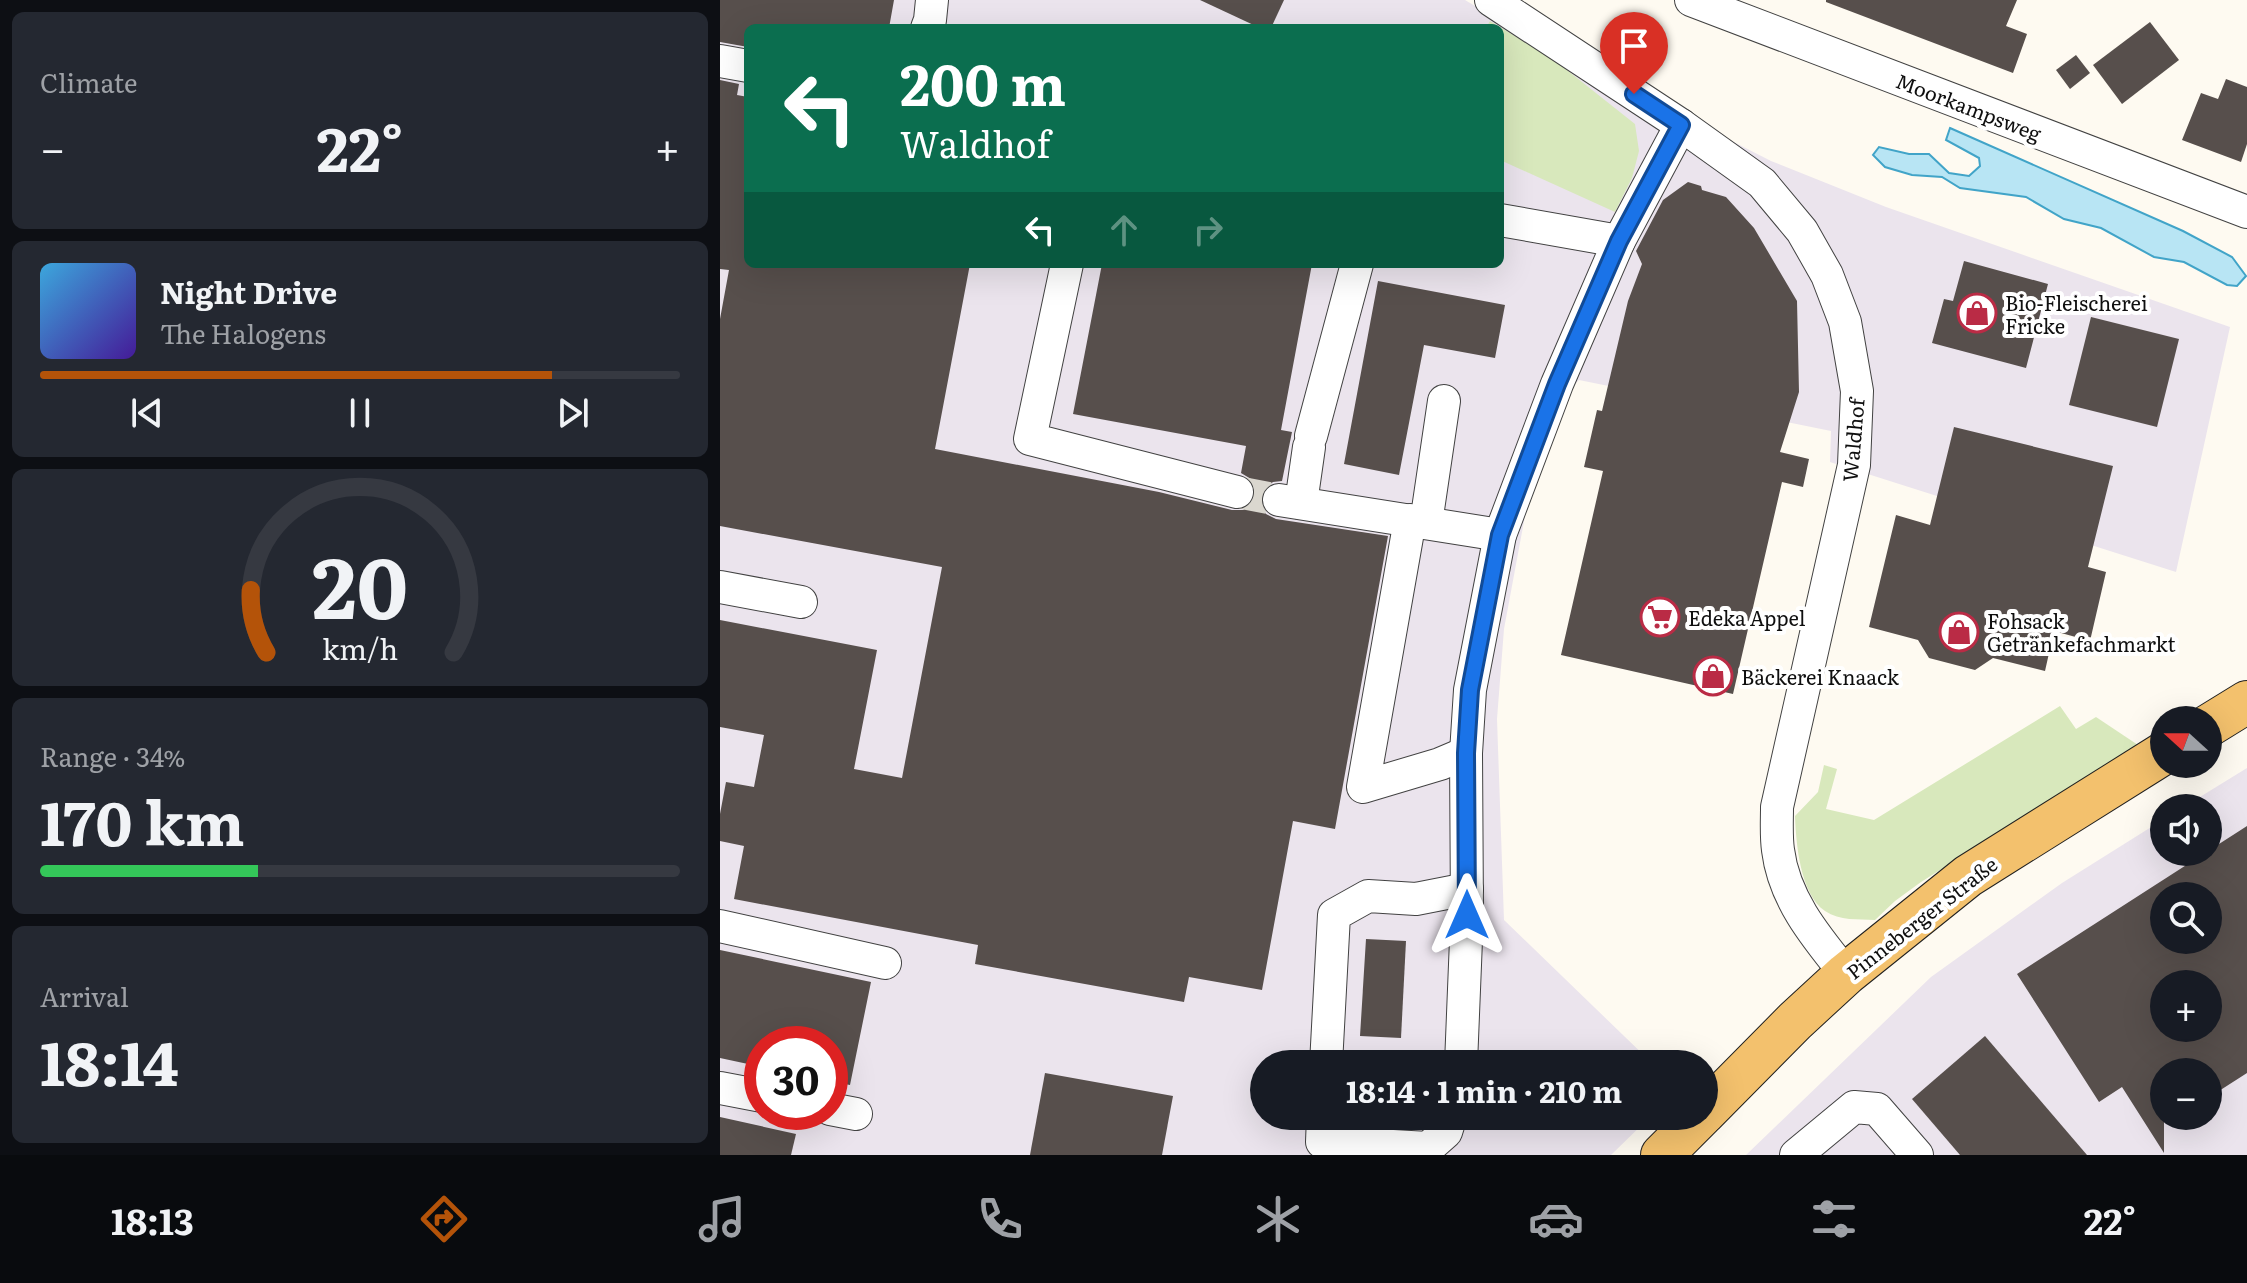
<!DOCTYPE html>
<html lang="en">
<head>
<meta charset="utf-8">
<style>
	:root { --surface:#171b24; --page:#242831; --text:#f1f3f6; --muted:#9ea1a6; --line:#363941; --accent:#b45309 }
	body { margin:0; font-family:Literata,serif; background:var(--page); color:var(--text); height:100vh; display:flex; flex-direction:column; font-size:30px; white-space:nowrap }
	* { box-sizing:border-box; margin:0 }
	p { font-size:26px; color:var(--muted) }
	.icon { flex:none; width:44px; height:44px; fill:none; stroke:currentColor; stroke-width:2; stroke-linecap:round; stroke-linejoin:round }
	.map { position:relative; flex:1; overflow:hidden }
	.side { display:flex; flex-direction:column; gap:12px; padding:12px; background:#0d0f14; width:720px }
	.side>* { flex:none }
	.hud { position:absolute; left:24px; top:24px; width:760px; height:244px; border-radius:12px; box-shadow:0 8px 32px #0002; background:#0b6e4f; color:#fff; overflow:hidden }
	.needle { width:52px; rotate:291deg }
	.controls { position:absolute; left:1430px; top:706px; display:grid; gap:16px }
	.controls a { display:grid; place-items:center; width:72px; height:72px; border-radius:50%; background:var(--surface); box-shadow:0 8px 32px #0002; font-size:40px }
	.speed { position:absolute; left:24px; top:1026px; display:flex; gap:16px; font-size:40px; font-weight:700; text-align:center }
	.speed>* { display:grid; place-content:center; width:104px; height:104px; border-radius:50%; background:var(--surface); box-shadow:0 8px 32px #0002; line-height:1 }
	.speed .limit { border:12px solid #d22; background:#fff; color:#111 }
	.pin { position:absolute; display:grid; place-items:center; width:68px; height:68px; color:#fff; margin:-82px -34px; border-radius:50% 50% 50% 0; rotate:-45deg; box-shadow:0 0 8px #0007 }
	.pin .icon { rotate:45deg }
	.me { position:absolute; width:88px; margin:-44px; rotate:0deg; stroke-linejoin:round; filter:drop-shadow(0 0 6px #0008) }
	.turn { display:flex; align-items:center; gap:28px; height:168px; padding:0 24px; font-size:36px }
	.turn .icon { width:104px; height:104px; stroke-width:2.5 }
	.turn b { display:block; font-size:56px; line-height:68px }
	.lanes { display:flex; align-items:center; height:76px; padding:0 24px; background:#0003; justify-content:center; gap:40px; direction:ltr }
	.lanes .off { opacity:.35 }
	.big { font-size:60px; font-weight:700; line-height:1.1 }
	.side .widget { flex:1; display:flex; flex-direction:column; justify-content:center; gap:12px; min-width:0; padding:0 28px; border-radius:12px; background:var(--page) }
	.side .dial { align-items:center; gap:0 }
	.dial svg { height:208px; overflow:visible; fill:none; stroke:var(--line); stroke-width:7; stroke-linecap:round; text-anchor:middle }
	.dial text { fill:var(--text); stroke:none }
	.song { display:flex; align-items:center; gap:24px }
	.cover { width:96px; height:96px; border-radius:12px; background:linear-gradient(135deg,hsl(200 70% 55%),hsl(260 70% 35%)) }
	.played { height:8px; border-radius:4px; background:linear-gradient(90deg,var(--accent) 80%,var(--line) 80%) }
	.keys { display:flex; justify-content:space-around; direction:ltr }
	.heat { display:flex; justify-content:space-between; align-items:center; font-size:44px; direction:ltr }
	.charge { height:12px; border-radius:6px; background:linear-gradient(90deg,#34c759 34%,var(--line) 0) }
	.trip { position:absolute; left:530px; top:1050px; width:468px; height:80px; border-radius:40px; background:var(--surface); box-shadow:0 8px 32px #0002; font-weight:700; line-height:80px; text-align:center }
	.menu { display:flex; height:128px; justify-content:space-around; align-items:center; background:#090b0e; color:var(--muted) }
	.menu .icon { width:56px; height:56px }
	.menu .selected { color:var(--accent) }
	.menu b { font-size:36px; color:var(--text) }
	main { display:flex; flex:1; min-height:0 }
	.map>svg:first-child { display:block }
</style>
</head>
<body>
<main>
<section class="side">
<div class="widget"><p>Climate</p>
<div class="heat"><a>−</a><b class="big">22°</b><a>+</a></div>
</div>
<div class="widget">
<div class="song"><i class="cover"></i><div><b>Night Drive</b><p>The Halogens</p></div></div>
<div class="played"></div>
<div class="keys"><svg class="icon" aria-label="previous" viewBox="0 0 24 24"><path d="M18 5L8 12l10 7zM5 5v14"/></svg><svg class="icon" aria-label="pause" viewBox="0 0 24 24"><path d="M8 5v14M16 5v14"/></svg><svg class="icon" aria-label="next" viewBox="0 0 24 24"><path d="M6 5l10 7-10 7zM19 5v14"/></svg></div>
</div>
<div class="widget dial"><svg viewBox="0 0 100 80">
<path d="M14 69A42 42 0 1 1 86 69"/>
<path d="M14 69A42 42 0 0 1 8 45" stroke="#b45309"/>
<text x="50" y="56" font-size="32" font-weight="700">20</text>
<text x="50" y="72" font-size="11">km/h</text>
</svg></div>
<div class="widget"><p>Range · 34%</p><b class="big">170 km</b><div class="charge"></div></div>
<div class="widget"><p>Arrival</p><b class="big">18:14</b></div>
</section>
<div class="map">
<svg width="1527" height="1155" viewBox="0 0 1527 1155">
	<rect width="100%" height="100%" fill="#fefaf1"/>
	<g fill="#ebe4ed" fill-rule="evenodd">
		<path d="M 0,0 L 745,0 L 804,35 L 1051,161 L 1166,207 L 1510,327 L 1456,572 L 1110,462 L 1111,431 L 859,380 L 847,392 L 810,489 L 784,629 L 777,719 L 784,920 L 933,1064 L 544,1064 L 544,1116 L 931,1116 L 891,1155 L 0,1155 ZM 28,28 L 780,28 L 780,264 L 28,264 ZM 42,1044 L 110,1044 L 110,1112 L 42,1112 Z"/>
		<path d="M 1527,768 L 1527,1155 L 1026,1155 L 1211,977 L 1342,883 L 1444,819 L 1444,852 L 1488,852 L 1488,808 L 1462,808 ZM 1444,896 L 1488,896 L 1488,940 L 1444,940 ZM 1444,984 L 1488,984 L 1488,1028 L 1444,1028 ZM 1444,1072 L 1488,1072 L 1488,1116 L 1444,1116 Z"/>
	</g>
	<g fill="#d8e8bc">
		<polygon points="770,21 833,59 915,124 919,151 912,178 895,212 780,160 780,28 766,28"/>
		<path d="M 1340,706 L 1356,729 L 1376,717 L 1418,745 L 1201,882 L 1175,901 L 1155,920 C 1138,919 1120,921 1105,911 C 1080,894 1076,843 1075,816 L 1098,792 L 1104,765 L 1117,769 L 1106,809 L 1154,820 Z"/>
	</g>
	<polygon fill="#b8e5f4" stroke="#41a4c8" stroke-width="2" points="1230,128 1463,231 1512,257 1526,276 1517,286 1507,285 1464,262 1434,257 1381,228 1344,219 1306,197 1240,188 1222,177 1192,175 1165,167 1153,155 1159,147 1189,154 1209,154 1229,173 1249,176 1260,166 1259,158 1226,140"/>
	<g fill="#574f4c" fill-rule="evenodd">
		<polygon points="0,0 174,0 169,28 28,28 28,47 0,42"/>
		<polygon points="480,0 564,0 551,28 540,28"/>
		<polygon points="1106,0 1297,0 1286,26 1307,34 1293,73 1106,2"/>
		<polygon points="1430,22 1459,60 1402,104 1373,65"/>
		<polygon points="1356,55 1370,73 1350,89 1336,70"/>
		<polygon points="1506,79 1527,87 1527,144 1521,162 1462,140 1481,93 1498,99"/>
		<polygon points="0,80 19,84 17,95 28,97 28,264 250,264 215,449 439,492 512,510 523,510 531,505 536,496 535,486 531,479 521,473 526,446 353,414 382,264 592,264 561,430 572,432 562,481 553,482 545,488 540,496 541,506 546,514 556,519 668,536 615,829 573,821 542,990 469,977 464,1002 255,964 258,945 14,899 24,846 0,841 0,814 6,782 34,787 44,735 0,727 0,620 157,650 134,769 182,778 222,567 0,526 0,319 9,270 0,269"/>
		<polygon points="968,182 981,186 982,190 1006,197 1034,228 1077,301 1079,392 1060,452 1089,459 1083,487 1062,482 1013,694 841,655 883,471 864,467 877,410 882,411 908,301 922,264 916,251 943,200"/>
		<polygon points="1244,261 1328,284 1306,368 1212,343 1224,299 1233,301"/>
		<polygon points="658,281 785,305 775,358 704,345 679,475 624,464"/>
		<polygon points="1371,317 1459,339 1437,427 1349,405"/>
		<polygon points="1234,427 1393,466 1368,567 1386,572 1370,641 1334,631 1325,671 1273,658 1255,670 1209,658 1198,640 1149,627 1176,515 1210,525"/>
		<path d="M 1527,826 L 1527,1073 L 1488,1098 L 1488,1072 L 1444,1072 L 1444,1153 L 1402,1087 L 1379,1102 L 1297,974 ZM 1444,896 L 1488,896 L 1488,940 L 1444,940 ZM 1444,984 L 1488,984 L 1488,1028 L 1444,1028 Z"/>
		<polygon points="646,939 686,941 681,1038 640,1036"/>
		<polygon points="0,950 151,982 130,1085 110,1081 110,1044 42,1044 42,1067 0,1058"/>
		<polygon points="1265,1036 1367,1155 1240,1155 1192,1099"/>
		<polygon points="325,1073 453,1096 442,1155 310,1155"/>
		<polygon points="0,1117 76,1134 71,1155 0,1155"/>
	</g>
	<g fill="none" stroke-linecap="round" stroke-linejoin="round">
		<polyline stroke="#dad7cf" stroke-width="32" stroke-dasharray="32 16" stroke-linecap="butt" points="517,492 559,500"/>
		<g stroke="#424242" stroke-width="34">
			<g id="minor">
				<path d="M 771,0 L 961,125 L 1042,183 L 1082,231 L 1107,275 L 1125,322 L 1137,391 L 1134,465 L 1057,807 C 1057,821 1056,836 1058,850 C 1064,899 1096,937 1126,974"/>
				<polyline points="971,0 1527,212"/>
				<polyline points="207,28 210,20 212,0"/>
				<polyline points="0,61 28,66"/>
				<polyline points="780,220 899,241"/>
				<polyline points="347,264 310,439 517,492"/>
				<polyline points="591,436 637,264"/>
				<polyline points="559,500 780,535"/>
				<polyline points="581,503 589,447"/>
				<polyline points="690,520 643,787 720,764 746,753"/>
				<polyline points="706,523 724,401"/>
				<polyline points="0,587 81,602"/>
				<polyline points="0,926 165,963"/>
				<polyline points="606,1064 614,915 648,896 696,899 747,889"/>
				<polyline points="741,1064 747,915 746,753 750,690 780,535 837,384 899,241 961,125"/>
				<polyline points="0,1088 42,1096"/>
				<polyline points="110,1109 136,1114"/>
				<polyline points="603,1116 602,1142 708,1148 726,1132 731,1116"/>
				<polyline points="1076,1155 1134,1107 1157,1109 1197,1155"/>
			</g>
		</g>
		<g stroke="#202020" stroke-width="44">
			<g id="major">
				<polyline points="1488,726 1527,702"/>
				<polyline points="984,1113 1075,1021 1126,974 1248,876 1444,753"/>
				<polyline points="942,1155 981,1116"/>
			</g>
		</g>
		<use href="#minor" stroke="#fff" stroke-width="32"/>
		<use href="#major" stroke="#f3c16d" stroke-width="42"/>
	</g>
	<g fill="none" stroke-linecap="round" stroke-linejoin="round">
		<g stroke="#114b97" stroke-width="20">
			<polyline id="route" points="747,915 746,753 750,690 780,535 837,384 899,241 961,125 914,94"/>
		</g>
		<use href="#route" stroke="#1a73e8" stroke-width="14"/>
	</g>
	<defs>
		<g id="shop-ring" transform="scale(2)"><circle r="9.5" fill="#fff" stroke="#ba2b45" stroke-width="1.5"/><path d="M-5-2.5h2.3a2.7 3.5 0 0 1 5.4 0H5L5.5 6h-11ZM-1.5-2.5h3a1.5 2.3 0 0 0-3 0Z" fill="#ba2b45"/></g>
		<g id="supermarket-ring" transform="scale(2)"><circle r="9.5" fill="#fff" stroke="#ba2b45" stroke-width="1.5"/><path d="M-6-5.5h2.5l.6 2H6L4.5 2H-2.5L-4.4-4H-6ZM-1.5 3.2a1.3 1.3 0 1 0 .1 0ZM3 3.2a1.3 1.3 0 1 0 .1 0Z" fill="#ba2b45"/></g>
	</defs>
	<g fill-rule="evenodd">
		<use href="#shop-ring" x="1257" y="313"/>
		<use href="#supermarket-ring" x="940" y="617"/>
		<use href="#shop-ring" x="1239" y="632"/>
		<use href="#shop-ring" x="993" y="676"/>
	</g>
	<g text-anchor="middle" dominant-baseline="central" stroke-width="8" stroke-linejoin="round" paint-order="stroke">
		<g font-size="20" fill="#0f0f0f" stroke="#fff">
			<text transform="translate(1249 106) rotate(21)">Moorkampsweg</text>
			<text transform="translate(1132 440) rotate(-85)">Waldhof</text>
			<text transform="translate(1201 917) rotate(-38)">Pinneberger Straße</text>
		</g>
		<g font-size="20" fill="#0f0f0f" stroke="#fff" text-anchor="start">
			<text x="1285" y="302">Bio-Fleischerei<tspan x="1285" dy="23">Fricke</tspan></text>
			<text x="968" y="617">Edeka Appel</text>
			<text x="1267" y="620">Fohsack<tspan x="1267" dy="23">Getränkefachmarkt</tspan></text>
			<text x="1021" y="676">Bäckerei Knaack</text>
		</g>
	</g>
</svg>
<div class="controls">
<a><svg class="needle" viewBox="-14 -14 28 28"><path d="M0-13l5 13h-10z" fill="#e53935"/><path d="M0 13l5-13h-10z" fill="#9ea1a6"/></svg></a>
<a><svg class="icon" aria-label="sound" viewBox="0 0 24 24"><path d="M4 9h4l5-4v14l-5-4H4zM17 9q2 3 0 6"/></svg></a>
<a><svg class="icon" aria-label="search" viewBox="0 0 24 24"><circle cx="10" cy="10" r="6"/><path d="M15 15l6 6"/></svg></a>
<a>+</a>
<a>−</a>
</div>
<div class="speed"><div class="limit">30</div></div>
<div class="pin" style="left:914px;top:94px;background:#d93025"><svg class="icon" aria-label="arrive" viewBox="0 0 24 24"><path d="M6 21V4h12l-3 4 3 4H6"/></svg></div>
<svg class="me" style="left:747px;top:915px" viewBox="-20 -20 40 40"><path d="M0-17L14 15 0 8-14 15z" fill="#1a73e8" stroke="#fff" stroke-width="4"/></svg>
<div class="trip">18:14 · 1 min · 210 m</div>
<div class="hud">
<div class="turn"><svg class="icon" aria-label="left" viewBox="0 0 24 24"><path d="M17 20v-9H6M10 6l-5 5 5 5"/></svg><div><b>200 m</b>Waldhof</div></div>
<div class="lanes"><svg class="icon" aria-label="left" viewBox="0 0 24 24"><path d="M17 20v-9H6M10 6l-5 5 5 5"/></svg><svg class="icon off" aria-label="ahead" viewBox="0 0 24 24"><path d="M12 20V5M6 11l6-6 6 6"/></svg><svg class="icon off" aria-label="right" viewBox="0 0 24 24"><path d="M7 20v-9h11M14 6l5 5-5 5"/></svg></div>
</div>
</div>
</main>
<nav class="menu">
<b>18:13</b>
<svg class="icon selected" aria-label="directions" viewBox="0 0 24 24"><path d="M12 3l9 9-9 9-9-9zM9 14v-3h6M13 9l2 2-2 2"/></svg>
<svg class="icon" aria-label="music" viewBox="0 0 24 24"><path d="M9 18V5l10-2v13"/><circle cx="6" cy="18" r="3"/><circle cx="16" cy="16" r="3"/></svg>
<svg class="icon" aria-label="phone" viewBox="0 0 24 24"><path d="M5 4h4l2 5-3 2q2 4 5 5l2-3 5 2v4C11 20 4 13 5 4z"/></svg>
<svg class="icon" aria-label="climate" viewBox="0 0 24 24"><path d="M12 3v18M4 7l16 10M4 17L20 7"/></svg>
<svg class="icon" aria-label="car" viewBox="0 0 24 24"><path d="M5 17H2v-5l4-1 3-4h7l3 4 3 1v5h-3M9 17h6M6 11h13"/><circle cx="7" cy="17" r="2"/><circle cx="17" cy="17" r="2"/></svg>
<svg class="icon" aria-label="filters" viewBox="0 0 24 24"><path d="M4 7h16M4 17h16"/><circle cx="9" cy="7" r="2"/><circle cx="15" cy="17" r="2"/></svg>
<b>22°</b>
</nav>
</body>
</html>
